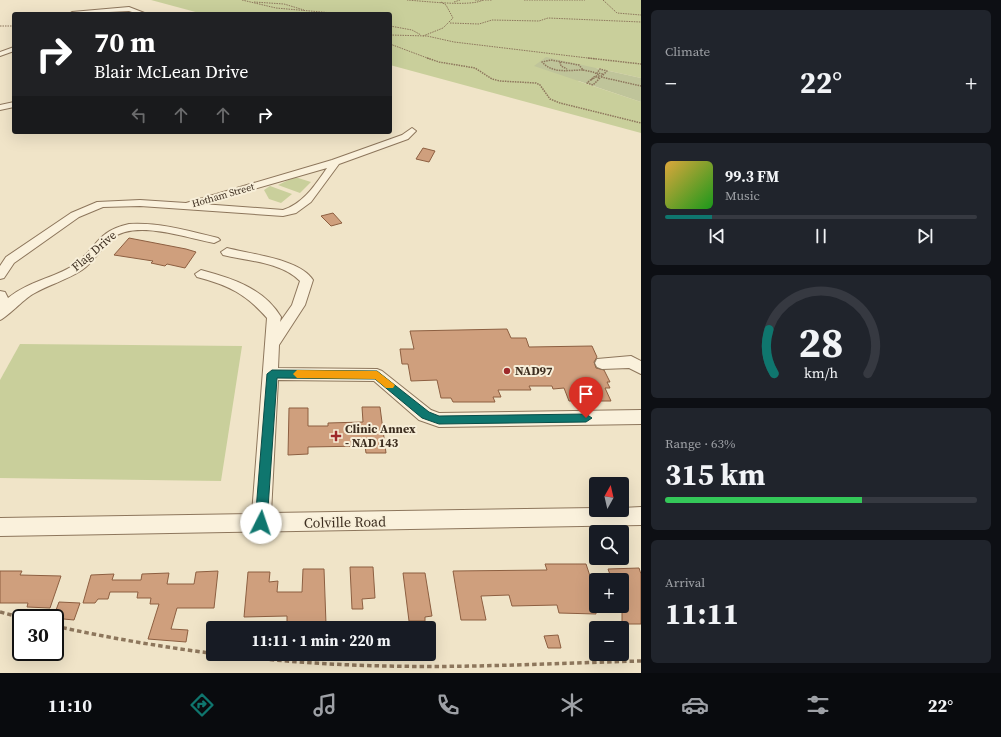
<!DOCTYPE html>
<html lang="en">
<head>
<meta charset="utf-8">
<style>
	:root { --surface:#171b24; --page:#20242c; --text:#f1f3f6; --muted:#9ea1a6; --line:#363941; --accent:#0f766e }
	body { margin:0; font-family:"Source Serif 4",serif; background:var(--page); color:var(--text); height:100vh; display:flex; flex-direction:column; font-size:15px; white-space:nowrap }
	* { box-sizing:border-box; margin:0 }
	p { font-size:13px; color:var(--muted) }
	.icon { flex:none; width:22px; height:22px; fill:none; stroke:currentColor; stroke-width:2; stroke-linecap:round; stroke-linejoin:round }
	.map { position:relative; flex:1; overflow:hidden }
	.sheet { display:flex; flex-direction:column; gap:10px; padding:10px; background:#0d0f14; width:360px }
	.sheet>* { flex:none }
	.guide { position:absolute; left:12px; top:12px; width:380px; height:122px; border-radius:4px; box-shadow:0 4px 16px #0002; background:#202124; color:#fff; overflow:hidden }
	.needle { width:26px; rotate:8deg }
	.tools { position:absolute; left:589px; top:477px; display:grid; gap:8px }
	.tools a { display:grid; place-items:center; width:40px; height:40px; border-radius:4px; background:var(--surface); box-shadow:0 4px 16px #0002; font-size:20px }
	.speed { position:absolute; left:12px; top:609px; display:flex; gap:8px; font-size:20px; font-weight:700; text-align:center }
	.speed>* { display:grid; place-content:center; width:52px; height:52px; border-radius:50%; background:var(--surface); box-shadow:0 4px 16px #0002; line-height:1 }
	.speed .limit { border:2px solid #111; border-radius:6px; background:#fff; color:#111 }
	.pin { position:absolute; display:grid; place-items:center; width:34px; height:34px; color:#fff; margin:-41px -17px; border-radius:50% 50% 50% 0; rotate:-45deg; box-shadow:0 0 4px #0007 }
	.pin .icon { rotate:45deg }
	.me { position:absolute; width:44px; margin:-22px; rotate:4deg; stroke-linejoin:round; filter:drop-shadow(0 0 3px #0008) }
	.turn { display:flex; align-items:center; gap:14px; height:84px; padding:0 16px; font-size:18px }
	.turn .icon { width:52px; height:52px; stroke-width:2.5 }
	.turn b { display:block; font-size:28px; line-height:34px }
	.lanes { display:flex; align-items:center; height:38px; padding:0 16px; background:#0003; justify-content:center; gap:20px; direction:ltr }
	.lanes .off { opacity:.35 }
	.big { font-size:30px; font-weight:700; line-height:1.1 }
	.sheet .widget { flex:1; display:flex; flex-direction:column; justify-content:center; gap:6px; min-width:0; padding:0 14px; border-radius:6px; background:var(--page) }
	.sheet .dial { align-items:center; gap:0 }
	.dial svg { height:104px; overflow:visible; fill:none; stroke:var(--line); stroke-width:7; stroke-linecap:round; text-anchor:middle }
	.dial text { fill:var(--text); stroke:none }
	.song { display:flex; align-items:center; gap:12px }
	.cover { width:48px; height:48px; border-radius:6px; background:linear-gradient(135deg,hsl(40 70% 55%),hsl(120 70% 35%)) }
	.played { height:4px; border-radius:2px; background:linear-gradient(90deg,var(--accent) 15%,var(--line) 15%) }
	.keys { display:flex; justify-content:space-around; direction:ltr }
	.heat { display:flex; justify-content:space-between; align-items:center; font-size:22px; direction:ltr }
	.charge { height:6px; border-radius:3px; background:linear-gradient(90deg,#34c759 63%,var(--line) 0) }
	.trip { position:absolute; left:206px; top:621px; width:230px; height:40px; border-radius:4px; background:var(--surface); box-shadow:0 4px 16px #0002; font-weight:700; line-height:40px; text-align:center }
	.menu { display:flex; height:64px; justify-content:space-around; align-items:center; background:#090b0e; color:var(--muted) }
	.menu .icon { width:28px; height:28px }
	.menu .current { color:var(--accent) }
	.menu b { font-size:18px; color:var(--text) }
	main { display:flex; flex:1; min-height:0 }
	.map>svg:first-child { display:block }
</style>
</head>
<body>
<main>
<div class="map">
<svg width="641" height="673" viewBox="0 0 641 673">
	<rect width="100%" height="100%" fill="#f0e4c8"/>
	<g fill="#c9cf9b">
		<polygon points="151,0 641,0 641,78 596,68 578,81 641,102 641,133 390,65 390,14 203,14"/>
		<polygon points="295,177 311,182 300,193 278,185"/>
		<polygon points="270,186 292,194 281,203 269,199 264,190"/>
		<polygon points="20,344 242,346 221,481 0,478 0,380"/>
	</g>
	<polygon fill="#bfc49a" points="546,57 641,78 641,102 534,66"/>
	<g fill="#cf9f7d" stroke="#8d5f41">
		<polygon points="423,148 435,151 429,162 416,159"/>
		<polygon points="333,213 342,223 331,226 321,216"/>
		<polygon points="129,238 186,249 196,252 185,268 167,264 165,266 151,263 153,261 114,255"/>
		<polygon points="507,329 511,338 526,338 529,347 592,346 597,357 594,362 596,368 604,370 610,382 607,382 610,388 605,388 611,401 569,401 564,388 553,389 552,386 529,386 531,390 498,390 501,397 493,397 495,402 453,402 451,398 441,398 437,380 411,381 408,364 402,364 400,349 414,349 410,331"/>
		<polygon points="362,407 380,407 386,453 366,453 365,446 308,447 308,454 288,455 289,408 308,408 308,426 328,426 328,423 363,422"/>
		<polygon points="545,564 586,564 596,594 596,614 559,613 557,605 512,606 509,595 481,596 486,620 461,620 453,571 547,570"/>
		<polygon points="350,567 373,567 375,598 362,599 363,609 352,609"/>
		<polygon points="639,568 641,574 641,624 622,624 622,580 612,580 608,569"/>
		<polygon points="303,569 324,569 326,624 287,625 287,616 244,617 248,572 270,572 269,582 278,581 277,592 302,592"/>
		<polygon points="0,571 22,571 20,575 61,576 50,608 27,607 28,603 0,603"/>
		<polygon points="218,571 214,608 177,608 171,629 188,630 186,642 148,639 159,604 150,604 151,598 137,598 138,592 110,592 108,599 98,599 95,603 83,603 91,575 114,574 112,580 141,580 142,574 169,573 167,584 194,584 196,572"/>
		<polygon points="403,573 425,573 432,616 425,617 425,621 409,621"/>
		<polygon points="59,602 80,603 74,620 53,618"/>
		<polygon points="558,635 561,648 548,648 544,636"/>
	</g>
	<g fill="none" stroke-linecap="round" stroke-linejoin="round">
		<g stroke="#8d765c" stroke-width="2">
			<g id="minor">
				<polygon points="129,7 147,14 138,14 129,11 69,14 72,12"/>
				<polygon points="14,47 14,51 0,56 0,52"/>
				<polygon points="14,102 14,107 0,110 0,105"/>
				<path d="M 412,128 L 416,131 L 408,139 L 339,164 L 311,202 L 296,213 L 283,216 L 140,206 L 103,207 L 79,217 L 14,263 L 4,278 L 0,279 L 0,266 L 6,257 L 71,213 L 97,202 L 140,200 L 186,203 L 332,160 L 402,135 ZM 327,168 C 315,185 304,203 283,210 L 202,204 Z"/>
				<path d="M 129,224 C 158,222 190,231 218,238 L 220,240 L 214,243 C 186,238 135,219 111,239 C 101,248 94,262 82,270 C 67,280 48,285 33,294 C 24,299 6,318 0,320 L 0,291 L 5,292 L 8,298 C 29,281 54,278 74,265 C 97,249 96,231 129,224 Z"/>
				<path d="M 227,248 C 250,254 300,259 313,280 L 305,305 L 279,345 L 278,368 L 377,369 L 382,371 L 431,410 L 439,413 L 641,410 L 641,424 L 439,427 L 419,420 L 374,381 L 278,380 L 271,513 L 596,508 L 596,510 L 622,510 L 622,508 L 641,507 L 641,525 L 0,536 L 0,518 L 252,514 L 267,318 C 246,294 228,285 197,277 L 195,274 L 201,270 C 231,278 264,288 281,317 L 280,322 L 292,305 L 300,281 C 282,262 247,261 223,255 L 221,252 Z"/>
				<polygon points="631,356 641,361 641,374 629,368 602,369 597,367 595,363 597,359"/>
			</g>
		</g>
		<g stroke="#8d765c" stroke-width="1" stroke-dasharray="1.5 1" stroke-linecap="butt">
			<polyline points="242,0 276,8 344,14"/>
			<path d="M 407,0 C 423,1 471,7 483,0"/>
			<polyline points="475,0 492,0"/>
			<polyline points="524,0 585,0"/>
			<polyline points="603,0 617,13 641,15"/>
			<polyline points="254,2 284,4 304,10"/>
			<polyline points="454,2 460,0"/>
			<polyline points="450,23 479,24 492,20 539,21 548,18 641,22"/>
			<polyline points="0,26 14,26"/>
			<polyline points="390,26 412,30 421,35"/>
			<polyline points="390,35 427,36 454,42 596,59"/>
			<polyline points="423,36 443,28 453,18 446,5 441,2"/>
			<polyline points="390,44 430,59"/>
		</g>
		<g stroke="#8d765c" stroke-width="1.5" stroke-dasharray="1.5 1" stroke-linecap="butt">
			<polyline points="427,58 439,62 475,68 492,79 500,81 536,83 540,85 550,99 560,103 641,123"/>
			<polyline points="588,58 641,64"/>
			<path d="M 551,60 L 579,65 L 583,70 C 568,70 553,74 542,62 Z"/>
			<polyline points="560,62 561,66 567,69"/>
			<polyline points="583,70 593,72 599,75"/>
			<polyline points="601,77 641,86"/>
			<polyline points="591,80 596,77 600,78 593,85 587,83 595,76 602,76 607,71 600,69 597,73 603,74"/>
		</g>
		<g stroke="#8d765c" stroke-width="3.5" stroke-dasharray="4.5 3" stroke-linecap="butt">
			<polyline points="0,612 23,618"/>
			<path d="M 55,626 C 164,650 275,664 387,666 C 472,668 557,663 641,661"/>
		</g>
		<use href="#minor" fill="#faf1dc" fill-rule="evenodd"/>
	</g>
	<polygon fill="#0f766e" stroke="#0a4d48" points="272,370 377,371 429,412 439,416 586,414 592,418 586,422 439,424 422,418 375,379 277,378 267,523 266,527 261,529 257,527 255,523 267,374"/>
	<polygon fill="#f59e0b" points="297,370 377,371 395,385 393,388 386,388 375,379 297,378 293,374"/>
	<g fill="#9e2a2b" stroke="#f7eed8" stroke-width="1.5">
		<circle cx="507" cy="371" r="4"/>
		<path d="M334 430h4v4h4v4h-4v4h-4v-4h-4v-4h4z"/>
	</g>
	<g text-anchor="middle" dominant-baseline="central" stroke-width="4" stroke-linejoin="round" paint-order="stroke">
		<g font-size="10" fill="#3d2e20" stroke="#f7eed8">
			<text transform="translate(223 195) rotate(-16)">Hotham Street</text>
		</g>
		<g font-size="12" fill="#3d2e20" stroke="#f7eed8">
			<text transform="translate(94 251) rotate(-41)">Flag Drive</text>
		</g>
		<g font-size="12" font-weight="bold" fill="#3d2e20" stroke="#f7eed8" text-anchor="start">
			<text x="515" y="371">NAD97</text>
			<text x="345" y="429">Clinic Annex<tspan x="345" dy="14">- NAD 143</tspan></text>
		</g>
		<g font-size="14" fill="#3d2e20" stroke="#f7eed8">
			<text transform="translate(345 522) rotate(-1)">Colville Road</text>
		</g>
	</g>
</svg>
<div class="tools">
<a><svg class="needle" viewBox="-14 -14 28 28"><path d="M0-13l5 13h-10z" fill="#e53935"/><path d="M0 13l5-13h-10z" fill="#9ea1a6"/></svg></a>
<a><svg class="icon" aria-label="search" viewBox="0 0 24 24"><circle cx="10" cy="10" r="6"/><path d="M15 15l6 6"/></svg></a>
<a>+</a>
<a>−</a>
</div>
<div class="speed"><div class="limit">30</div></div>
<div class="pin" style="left:586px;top:418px;background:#d93025"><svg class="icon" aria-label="arrive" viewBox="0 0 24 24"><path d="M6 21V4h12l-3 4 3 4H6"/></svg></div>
<svg class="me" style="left:261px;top:523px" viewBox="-20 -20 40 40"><circle r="19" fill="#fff"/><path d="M0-13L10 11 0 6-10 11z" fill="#0f766e"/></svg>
<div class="trip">11:11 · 1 min · 220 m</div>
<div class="guide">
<div class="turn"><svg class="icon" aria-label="right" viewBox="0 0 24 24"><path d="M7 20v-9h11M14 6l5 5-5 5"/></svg><div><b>70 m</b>Blair McLean Drive</div></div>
<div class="lanes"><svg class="icon off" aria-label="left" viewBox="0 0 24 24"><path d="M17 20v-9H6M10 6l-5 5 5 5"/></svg><svg class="icon off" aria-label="ahead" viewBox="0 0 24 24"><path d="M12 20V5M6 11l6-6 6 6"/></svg><svg class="icon off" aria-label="ahead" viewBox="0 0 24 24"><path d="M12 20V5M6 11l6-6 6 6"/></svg><svg class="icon" aria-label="right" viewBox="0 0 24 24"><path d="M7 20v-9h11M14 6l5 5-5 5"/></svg></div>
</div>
</div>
<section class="sheet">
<div class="widget"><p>Climate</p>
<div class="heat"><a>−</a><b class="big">22°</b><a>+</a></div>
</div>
<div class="widget">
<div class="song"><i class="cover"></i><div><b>99.3 FM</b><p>Music</p></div></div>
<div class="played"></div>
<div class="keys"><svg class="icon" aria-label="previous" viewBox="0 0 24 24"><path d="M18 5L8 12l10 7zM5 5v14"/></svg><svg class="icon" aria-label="pause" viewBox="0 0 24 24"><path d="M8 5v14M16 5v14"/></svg><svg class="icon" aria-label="next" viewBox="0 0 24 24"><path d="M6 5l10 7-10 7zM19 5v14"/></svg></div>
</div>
<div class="widget dial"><svg viewBox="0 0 100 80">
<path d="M14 69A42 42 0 1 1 86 69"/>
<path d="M14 69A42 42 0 0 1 10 35" stroke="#0f766e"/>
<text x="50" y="56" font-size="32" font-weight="700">28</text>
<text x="50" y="72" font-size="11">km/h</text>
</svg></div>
<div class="widget"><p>Range · 63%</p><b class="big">315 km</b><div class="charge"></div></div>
<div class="widget"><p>Arrival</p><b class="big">11:11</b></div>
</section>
</main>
<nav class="menu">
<b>11:10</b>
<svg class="icon current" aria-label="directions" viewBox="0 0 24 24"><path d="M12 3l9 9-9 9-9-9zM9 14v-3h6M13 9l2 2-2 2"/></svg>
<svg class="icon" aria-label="music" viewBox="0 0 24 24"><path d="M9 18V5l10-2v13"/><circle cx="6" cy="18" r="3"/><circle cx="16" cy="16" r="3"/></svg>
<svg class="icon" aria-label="phone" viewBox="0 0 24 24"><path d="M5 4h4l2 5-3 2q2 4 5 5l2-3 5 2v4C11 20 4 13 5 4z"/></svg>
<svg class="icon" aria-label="climate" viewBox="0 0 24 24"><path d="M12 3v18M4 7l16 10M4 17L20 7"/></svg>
<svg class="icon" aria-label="car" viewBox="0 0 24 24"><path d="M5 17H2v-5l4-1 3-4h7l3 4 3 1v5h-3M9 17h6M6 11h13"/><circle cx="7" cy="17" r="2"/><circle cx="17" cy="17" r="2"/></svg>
<svg class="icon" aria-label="filters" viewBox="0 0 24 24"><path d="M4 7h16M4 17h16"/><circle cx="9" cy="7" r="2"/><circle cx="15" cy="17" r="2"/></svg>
<b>22°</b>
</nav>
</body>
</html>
